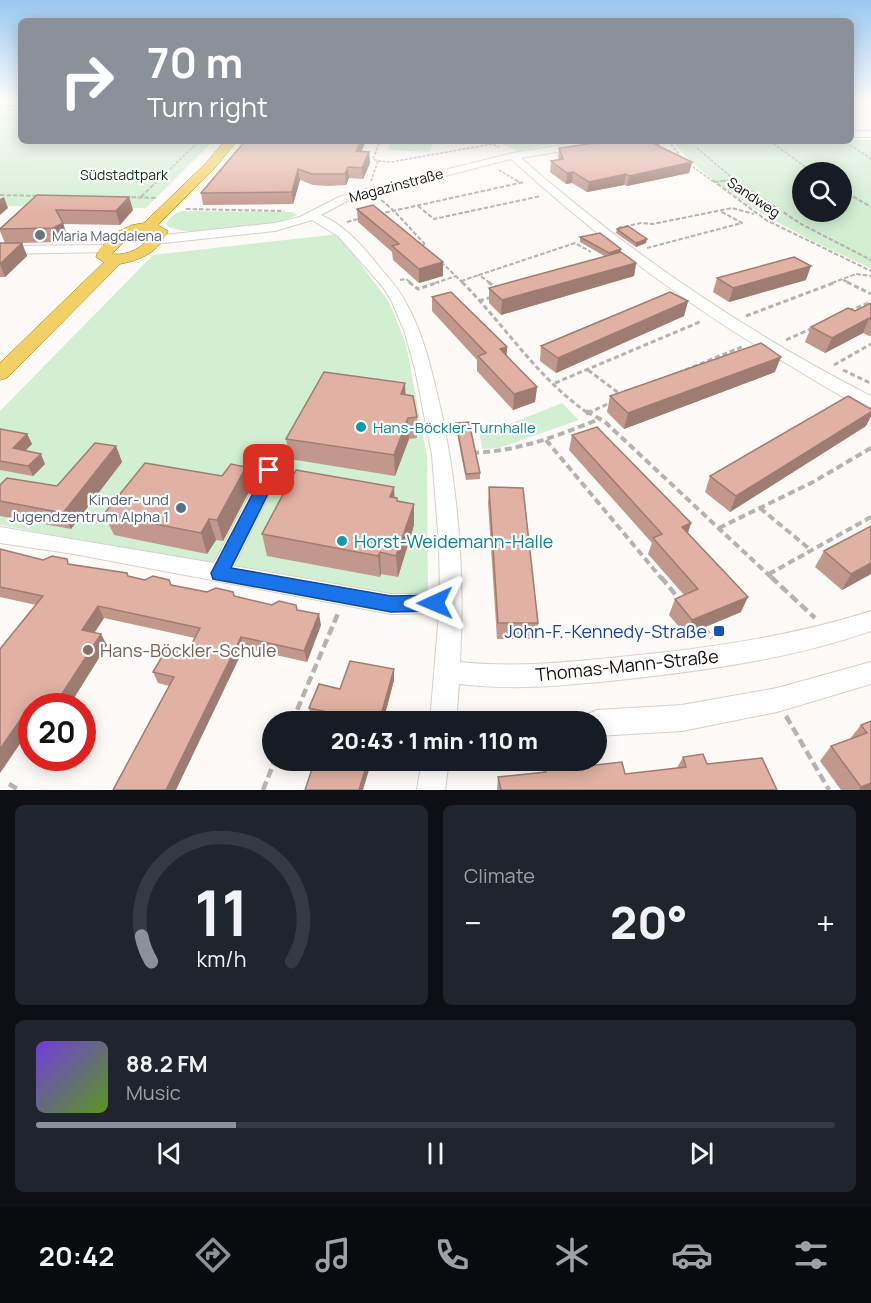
<!DOCTYPE html>
<html lang="en">
<head>
<meta charset="utf-8">
<style>
	:root { --surface:#171b24; --page:#20242c; --text:#f1f3f6; --muted:#9ea1a6; --line:#363941; --accent:#8c9099 }
	body { margin:0; font-family:Manrope,sans-serif; background:var(--page); color:var(--text); height:100vh; display:flex; flex-direction:column; font-size:22px; white-space:nowrap }
	* { box-sizing:border-box; margin:0 }
	p { font-size:20px; color:var(--muted) }
	.icon { flex:none; width:33px; height:33px; fill:none; stroke:currentColor; stroke-width:2; stroke-linecap:round; stroke-linejoin:round }
	.map { position:relative; height:790px; overflow:hidden }
	.sheet { display:flex; flex-direction:column; gap:15px; padding:15px; background:#0d0f14; flex:1 }
	.sheet>* { flex:none }
	.top-card { position:absolute; left:18px; top:18px; width:836px; height:126px; border-radius:9px; box-shadow:0 3px 15px #0003; background:#8c9099; color:#fff; overflow:hidden }
	.controls { position:absolute; left:792px; top:162px; display:grid; gap:12px }
	.controls a { display:grid; place-items:center; width:60px; height:60px; border-radius:50%; background:var(--surface); box-shadow:0 3px 15px #0003; font-size:30px }
	.speed { position:absolute; left:18px; top:693px; display:flex; gap:12px; font-size:30px; font-weight:700; text-align:center }
	.speed>* { display:grid; place-content:center; width:78px; height:78px; border-radius:50%; background:var(--surface); box-shadow:0 3px 15px #0003; line-height:1 }
	.speed .limit { border:9px solid #d22; background:#fff; color:#111 }
	.pin { position:absolute; display:grid; place-items:center; width:51px; height:51px; color:#fff; margin:-26px; border-radius:12px; box-shadow:0 3px 9px #0006 }
	.me { position:absolute; width:66px; margin:-33px; rotate:269deg; stroke-linejoin:round; filter:drop-shadow(0 0 4px #0008) }
	.turn { display:flex; align-items:center; gap:21px; height:126px; padding:0 30px; font-size:27px }
	.turn .icon { width:78px; height:78px; stroke-width:2.5 }
	.turn b { display:block; font-size:42px; line-height:51px }
	.big { font-size:45px; font-weight:800; line-height:1.1 }
	.sheet .tile { flex:1; display:flex; flex-direction:column; justify-content:center; gap:9px; min-width:0; padding:0 21px; border-radius:9px; background:var(--page) }
	.sheet .dial { align-items:center; gap:0 }
	.dial svg { height:156px; overflow:visible; fill:none; stroke:var(--line); stroke-width:7; stroke-linecap:round; text-anchor:middle }
	.dial text { fill:var(--text); stroke:none }
	.song { display:flex; align-items:center; gap:18px }
	.cover { width:72px; height:72px; border-radius:9px; background:linear-gradient(135deg,hsl(260 70% 55%),hsl(90 70% 35%)) }
	.played { height:6px; border-radius:3px; background:linear-gradient(90deg,var(--accent) 25%,var(--line) 25%) }
	.keys { display:flex; justify-content:space-around; direction:ltr }
	.heat { display:flex; justify-content:space-between; align-items:center; font-size:33px; direction:ltr }
	.sheet .tiles { flex:1; display:grid; gap:15px; grid-template-columns:1fr 1fr }
	.tile:last-child { grid-column:span 2 }
	.trip { position:absolute; left:262px; top:711px; width:345px; height:60px; border-radius:30px; background:var(--surface); box-shadow:0 3px 15px #0003; font-weight:800; line-height:60px; text-align:center }
	.dock { display:flex; height:96px; justify-content:space-around; align-items:center; background:#090b0e; color:var(--muted) }
	.dock .icon { width:42px; height:42px }
	.dock .current { color:var(--accent) }
	.dock b { font-size:27px; color:var(--text) }
	.map>svg:first-child { display:block }
</style>
</head>
<body>
<div class="map">
<svg width="871" height="790" viewBox="0 0 871 790">
	<rect width="100%" height="100%" fill="#fefaf7"/>
	<g fill="#d2efd2" fill-rule="evenodd">
		<polygon points="0,102 14,102 5,108 21,108 21,141 213,141 146,208 0,206"/>
		<path d="M 871,140 L 871,268 C 817,244 765,219 717,183 C 701,170 686,159 674,142 ZM 802,172 L 842,172 L 842,212 L 802,212 Z"/>
		<polygon points="391,141 433,141 430,152 388,150"/>
		<polygon points="460,141 569,141 517,151 499,142"/>
		<path d="M 182,211 L 293,212 L 297,215 C 269,229 192,239 167,226 C 167,218 175,213 182,211 Z"/>
		<polygon points="338,234 389,302 406,344 427,457 428,607 0,525 0,411 153,255"/>
		<polygon points="562,403 579,420 499,448 482,449 479,429 512,423"/>
	</g>
	<g fill="none" stroke-linecap="round" stroke-linejoin="round">
		<g stroke="#d8cfc7" stroke-width="2">
			<g id="minor">
				<rect x="850" y="131" width="21" height="6"/>
				<path d="M 587,141 L 609,141 L 604,144 L 521,158 C 628,252 744,331 871,396 L 871,408 C 845,401 818,382 794,368 C 691,309 599,239 511,159 L 347,201 L 321,215 C 343,225 358,241 373,259 C 384,274 398,286 406,303 C 421,329 429,360 436,389 C 458,478 465,570 460,662 C 517,668 572,662 629,656 C 710,648 793,636 871,611 L 871,631 C 794,658 710,670 628,679 C 571,685 516,691 459,684 L 456,722 L 430,722 L 439,613 L 391,614 L 74,554 L 0,543 L 0,527 L 214,563 L 260,476 L 253,474 L 251,469 L 253,464 L 260,462 L 276,465 L 279,474 L 234,566 L 391,594 L 440,594 L 439,544 L 432,455 L 415,369 L 404,330 L 392,302 L 383,287 L 338,236 L 312,220 L 275,231 L 155,244 L 149,240 L 155,236 L 275,223 L 300,217 L 339,197 L 363,190 L 513,153 Z"/>
				<polygon points="107,245 113,249 111,252 0,254 0,246"/>
				<polygon points="871,662 871,684 777,712 682,731 597,736 597,722 585,722 588,714 597,710 682,705 777,688"/>
				<polygon points="422,760 449,760 445,790 417,790"/>
			</g>
		</g>
		<g stroke="#9f7905" stroke-width="1">
			<path id="major" d="M 225,141 L 237,141 L 214,169 L 158,225 L 168,231 C 159,252 141,260 120,264 L 7,378 L 0,380 L 0,363 L 104,262 L 96,257 L 99,249 L 117,232 L 132,225 L 144,223 L 206,163 ZM 144,231 L 152,233 C 145,247 128,256 112,254 L 128,238 Z"/>
		</g>
		<g stroke="#b6b2af" stroke-width="1.5" stroke-dasharray="3 1.5" stroke-linecap="butt">
			<polyline points="0,105 2,105 0,107"/>
			<polyline points="0,109 21,110"/>
			<polyline points="668,141 682,158"/>
			<polyline points="770,141 812,172"/>
			<polyline points="850,145 871,159"/>
			<polyline points="697,148 737,182"/>
			<polyline points="378,161 391,162 492,144 499,147"/>
			<polyline points="689,164 714,182"/>
			<polyline points="499,170 519,182"/>
			<polyline points="371,181 378,161 373,159 380,141"/>
			<polyline points="157,182 199,141"/>
			<polyline points="715,182 733,180"/>
		</g>
		<g stroke="#b6b2af" stroke-width="2" stroke-dasharray="4.5 2" stroke-linecap="butt">
			<polyline points="516,180 519,182"/>
			<polyline points="712,180 766,220 871,271"/>
			<polyline points="735,180 801,224 871,260"/>
			<polyline points="714,182 729,180"/>
			<polyline points="842,190 871,207"/>
			<polyline points="0,195 41,196"/>
			<polyline points="125,197 157,198"/>
			<polyline points="141,197 158,180"/>
			<path d="M 381,200 C 397,212 409,228 424,243 L 424,248"/>
			<polyline points="418,206 434,219 541,196"/>
			<polyline points="186,209 284,211"/>
			<polyline points="379,214 524,182"/>
			<polyline points="347,222 361,218"/>
			<polyline points="618,228 641,223 653,224 732,208 754,214"/>
			<polyline points="647,248 742,223 720,211"/>
			<polyline points="441,262 463,283"/>
			<polyline points="400,280 406,279 411,283"/>
			<polyline points="843,280 850,283"/>
			<polyline points="461,281 479,275"/>
			<polyline points="435,283 456,276"/>
			<polyline points="490,283 479,275 575,243 591,252"/>
			<polyline points="832,283 856,274 871,276"/>
		</g>
		<g stroke="#b6b2af" stroke-width="3" stroke-dasharray="5 3" stroke-linecap="butt">
			<polyline points="409,282 418,289 439,282"/>
			<path d="M 462,282 C 504,324 538,379 588,413"/>
			<polyline points="488,282 498,289"/>
			<polyline points="847,282 871,294"/>
			<polyline points="479,301 492,297"/>
			<polyline points="849,311 871,302"/>
			<polyline points="746,316 836,282"/>
			<polyline points="786,340 813,328"/>
			<polyline points="834,365 871,344"/>
			<polyline points="588,370 620,394"/>
			<polyline points="843,370 868,382 871,381"/>
			<polyline points="678,373 744,346"/>
			<polyline points="555,383 702,321"/>
			<polyline points="588,413 612,402"/>
		</g>
		<g stroke="#b6b2af" stroke-width="4" stroke-dasharray="7 4" stroke-linecap="butt">
			<polyline points="586,411 605,422 773,579"/>
			<polyline points="586,414 591,411"/>
			<polyline points="546,440 662,579"/>
			<path d="M 472,453 C 519,451 554,437 597,420"/>
			<polyline points="760,508 812,551"/>
			<polyline points="719,528 813,482 871,448"/>
			<polyline points="769,574 871,517"/>
		</g>
		<g stroke="#b6b2af" stroke-width="4.5" stroke-dasharray="9 4.5" stroke-linecap="butt">
			<polyline points="661,577 679,599"/>
			<polyline points="771,577 815,618"/>
			<polyline points="703,627 712,638"/>
			<polyline points="786,716 829,790"/>
			<polyline points="292,722 339,611"/>
			<polyline points="9,784 19,790"/>
			<polyline points="263,790 275,760"/>
		</g>
		<use href="#minor" fill="#fff" fill-rule="evenodd"/>
		<use href="#major" fill="#f2d066" fill-rule="evenodd"/>
	</g>
	<g fill="#c2988c">
		<polygon points="4,102 21,102 21,107 6,107"/>
		<polygon points="588,141 659,141 659,146 692,162 689,173 627,186 624,185 587,192 572,183 566,184 550,172 551,161 559,160 558,158 559,148 588,144"/>
		<polygon points="361,152 369,152 370,163 363,179 349,178 346,185 328,186 313,185 300,180 293,204 203,205 201,193"/>
		<polygon points="37,195 129,197 133,210 120,225 63,224 68,238 58,242 22,243 27,256 5,277 0,277 0,243 5,243 0,231 0,228"/>
		<polygon points="357,209 443,262 443,276 419,283 393,260 392,252 358,222"/>
		<polygon points="617,229 646,243 636,247 616,233"/>
		<polygon points="580,237 621,249 620,253 636,263 634,276 501,315 489,303 489,288 606,257 580,242"/>
		<polygon points="717,278 806,280 729,302 713,292"/>
		<polygon points="432,297 507,347 506,356 537,387 535,402 513,410 477,371 477,360 432,311"/>
		<polygon points="688,301 684,316 556,373 540,361 541,346"/>
		<polygon points="871,303 871,335 869,336 863,333 825,353 805,342 811,327 855,311"/>
		<polygon points="775,372 624,429 607,412 610,396"/>
		<polygon points="405,395 417,417 417,438 409,439 395,476 290,459 286,439"/>
		<polygon points="871,409 871,416 866,426 730,512 705,492 710,476"/>
		<polygon points="456,423 480,473 480,479 466,480 456,428"/>
		<polygon points="0,429 27,434 32,444 25,451 45,464 33,476 0,470"/>
		<polygon points="572,435 691,523 688,533 741,612 686,635 669,615 675,599 684,595 648,554 652,543 569,450"/>
		<polygon points="116,446 122,462 71,529 0,516 0,485 57,486"/>
		<polygon points="246,467 251,488 223,541 216,540 207,554 114,535 104,514 222,476"/>
		<polygon points="489,487 538,623 536,639 497,639 488,503"/>
		<polygon points="395,498 397,498 398,501 414,525 398,577 381,574 380,577 267,556 262,534"/>
		<polygon points="0,549 43,560 207,592 234,596 272,605 297,610 321,625 307,662 244,648 169,686 158,683 153,672 187,653 195,638 104,618 95,632 107,645 69,706 32,706 32,726 0,773 36,605 0,597"/>
		<polygon points="824,551 871,574 842,590 815,567"/>
		<polygon points="394,669 394,680 383,722 325,722 311,718 309,708 340,689"/>
		<polygon points="871,721 871,790 841,790 820,761 831,746 849,740 861,725"/>
		<polygon points="683,757 707,764 777,790 497,790 498,777 543,773 545,764 568,768 625,774 677,768"/>
	</g>
	<g fill="#9e7c72">
		<polygon points="361,141 366,141 357,162 356,151"/>
		<polygon points="660,141 658,152 652,143"/>
		<polygon points="369,152 370,163 363,179 362,168"/>
		<polygon points="692,162 689,173 627,186 629,176"/>
		<polygon points="348,167 349,178 346,185 345,174"/>
		<polygon points="298,169 300,180 293,204 292,192"/>
		<polygon points="573,172 572,183 566,184 567,173"/>
		<polygon points="626,174 624,185 587,192 589,182"/>
		<polygon points="4,197 8,208 0,215 0,199"/>
		<polygon points="129,197 133,210 120,225 116,211"/>
		<polygon points="63,223 68,238 58,242 53,228"/>
		<polygon points="647,239 646,243 636,247 636,243"/>
		<polygon points="22,243 27,256 5,277 0,264"/>
		<polygon points="621,249 620,253 608,258 609,253"/>
		<polygon points="443,262 443,276 419,283 419,269"/>
		<polygon points="636,263 634,276 501,315 502,300"/>
		<polygon points="811,266 806,280 729,302 733,288"/>
		<polygon points="688,301 684,316 556,373 558,358"/>
		<polygon points="869,318 863,333 825,353 832,338"/>
		<polygon points="507,347 506,362 500,349"/>
		<polygon points="781,357 775,372 624,429 628,413"/>
		<polygon points="405,383 406,403 401,394"/>
		<polygon points="537,387 535,402 513,410 514,394"/>
		<polygon points="871,412 871,416 866,426 730,512 736,496"/>
		<polygon points="408,418 409,439 395,476 394,455"/>
		<polygon points="27,434 32,444 18,458 13,448"/>
		<polygon points="116,446 122,462 71,529 63,513"/>
		<polygon points="41,454 45,464 33,476 28,466"/>
		<polygon points="246,467 251,488 223,541 217,520"/>
		<polygon points="394,487 395,508 390,497"/>
		<polygon points="414,504 414,525 398,577 396,556"/>
		<polygon points="209,519 216,540 207,554 201,533"/>
		<polygon points="691,523 686,539 682,527"/>
		<polygon points="380,552 381,574 380,577 378,556"/>
		<polygon points="871,563 871,574 842,590 851,574"/>
		<polygon points="748,597 741,612 686,635 692,620"/>
		<polygon points="98,606 104,618 88,642 82,630"/>
		<polygon points="319,614 321,625 307,662 304,651"/>
		<polygon points="101,634 107,645 69,706 54,706"/>
		<polygon points="241,637 244,648 176,790 166,790"/>
		<polygon points="394,669 394,680 383,722 379,722"/>
		<polygon points="27,710 32,717 32,726 0,773 0,749"/>
		<polygon points="368,760 372,760 363,790 359,790"/>
		<polygon points="871,783 871,790 859,790 861,787"/>
	</g>
	<g fill="#e1b1a3" stroke="#9e7c72" stroke-width="1.5">
		<polygon points="245,141 361,141 356,151 369,152 362,168 348,167 345,174 312,174 298,169 292,192 201,193"/>
		<polygon points="592,141 660,141 652,143 692,162 629,176 626,174 589,182 573,172 567,173 551,161 563,159 559,148 595,143"/>
		<polygon points="37,195 129,197 116,211 56,210 63,223 53,228 0,229"/>
		<polygon points="373,205 443,262 419,269 392,246 399,244 357,209"/>
		<polygon points="628,226 647,239 636,243 617,229"/>
		<polygon points="600,233 621,249 609,253 580,237"/>
		<polygon points="0,243 22,243 0,264"/>
		<polygon points="621,252 636,263 502,300 489,288"/>
		<polygon points="794,257 811,266 733,288 717,278"/>
		<polygon points="451,292 507,347 500,349 537,387 514,394 478,356 486,353 432,297"/>
		<polygon points="670,292 688,301 558,358 541,346"/>
		<polygon points="871,303 871,319 869,318 832,338 811,327 848,308 855,311"/>
		<polygon points="761,343 781,357 628,413 610,396"/>
		<polygon points="324,372 405,383 401,394 413,396 417,417 408,418 394,455 286,439"/>
		<polygon points="848,396 871,409 871,412 736,496 710,476"/>
		<polygon points="469,422 480,473 466,474 456,423"/>
		<polygon points="597,427 691,523 682,527 748,597 692,620 675,599 698,589 653,538 662,534 572,435"/>
		<polygon points="0,429 27,434 13,448 41,454 28,466 0,461"/>
		<polygon points="95,443 116,446 63,513 0,501 0,485 7,478 57,486"/>
		<polygon points="145,463 222,476 231,464 246,467 217,520 209,519 201,533 104,514"/>
		<polygon points="296,470 394,487 390,497 397,498 397,501 414,504 396,556 380,552 378,556 262,534"/>
		<polygon points="489,487 523,488 538,623 498,623"/>
		<polygon points="871,526 871,563 851,574 824,551"/>
		<polygon points="0,549 43,560 52,556 67,559 68,564 127,573 128,576 145,580 153,576 169,580 171,585 207,592 216,588 233,592 234,596 272,605 279,601 296,605 297,610 319,614 304,651 241,637 166,790 113,790 174,677 153,672 167,648 187,653 200,628 98,606 82,630 101,634 54,706 32,706 32,711 27,710 0,749 0,649 43,596 0,587"/>
		<polygon points="350,661 394,669 379,722 329,722 332,713 309,708 319,684 340,689"/>
		<polygon points="871,721 871,783 861,787 831,746 867,733 861,725"/>
		<polygon points="703,754 707,764 762,758 777,790 501,790 498,777 546,772 545,764 566,761 568,768 622,762 625,774 686,767 683,757"/>
		<polygon points="315,760 368,760 359,790 305,790"/>
	</g>
	<linearGradient id="sky" x2="0" y2="1"><stop stop-color="#99c8f0"/><stop offset="0.48" stop-color="#fffdfb"/><stop offset="1" stop-color="#fffdfb" stop-opacity="0"/></linearGradient>
	<rect width="871" height="213" fill="url(#sky)"/>
	<polygon fill="#1a73e8" stroke="#114b97" stroke-width="1.5" points="269,464 275,466 278,474 231,568 391,596 435,595 442,598 445,603 442,609 435,611 391,612 213,579 211,573 263,474 261,470 264,466"/>
	<circle fill="#6b7280" stroke="#fff" stroke-width="2" cx="40" cy="235" r="6"/>
	<g fill="#0f9aa8" stroke="#fff" stroke-width="2">
		<circle cx="361" cy="427" r="6"/>
		<circle cx="342" cy="541" r="6"/>
	</g>
	<circle fill="#5c6f8a" stroke="#fff" stroke-width="2" cx="181" cy="508" r="6"/>
	<rect fill="#1a4fb4" stroke="#fff" stroke-width="2" x="713" y="625" width="12" height="12" rx="3"/>
	<circle fill="#8d6e63" stroke="#fff" stroke-width="2" cx="88" cy="650" r="6"/>
	<g text-anchor="middle" dominant-baseline="central" stroke-width="4.5" stroke-linejoin="round" paint-order="stroke">
		<g font-size="14" fill="#043a0d" stroke="#fff">
			<text x="124" y="174">Südstadtpark</text>
		</g>
		<g font-size="14" fill="#13100e" stroke="#fff">
			<text transform="translate(396 185) rotate(-15)">Magazinstraße</text>
			<text transform="translate(754 197) rotate(34)">Sandweg</text>
		</g>
		<g font-size="14" fill="#5b616d" stroke="#fff" text-anchor="start">
			<text x="52" y="235">Maria Magdalena</text>
		</g>
		<g font-size="15" fill="#0d838f" stroke="#fff" text-anchor="start">
			<text x="373" y="427">Hans-Böckler-Turnhalle</text>
		</g>
		<g font-size="15" fill="#4e5e75" stroke="#fff" text-anchor="end">
			<text x="169" y="499">Kinder- und<tspan x="169" dy="17">Jugendzentrum Alpha 1</tspan></text>
		</g>
		<g font-size="18" fill="#0d838f" stroke="#fff" text-anchor="start">
			<text x="354" y="541">Horst-Weidemann-Halle</text>
		</g>
		<g font-size="18" fill="#164399" stroke="#fff" text-anchor="end">
			<text x="707" y="631">John-F.-Kennedy-Straße</text>
		</g>
		<g font-size="18" fill="#785e54" stroke="#fff" text-anchor="start">
			<text x="100" y="650">Hans-Böckler-Schule</text>
		</g>
		<g font-size="18" fill="#13100e" stroke="#fff">
			<text transform="translate(627 665) rotate(-6)">Thomas-Mann-Straße</text>
		</g>
	</g>
</svg>
<div class="controls">
<a><svg class="icon" aria-label="search" viewBox="0 0 24 24"><circle cx="10" cy="10" r="6"/><path d="M15 15l6 6"/></svg></a>
</div>
<div class="speed"><div class="limit">20</div></div>
<div class="pin" style="left:269px;top:470px;background:#d93025"><svg class="icon" aria-label="arrive" viewBox="0 0 24 24"><path d="M6 21V4h12l-3 4 3 4H6"/></svg></div>
<svg class="me" style="left:435px;top:603px" viewBox="-20 -20 40 40"><path d="M0-17L14 15 0 8-14 15z" fill="#1a73e8" stroke="#fff" stroke-width="4"/></svg>
<div class="trip">20:43 · 1 min · 110 m</div>
<div class="top-card">
<div class="turn"><svg class="icon" aria-label="right" viewBox="0 0 24 24"><path d="M7 20v-9h11M14 6l5 5-5 5"/></svg><div><b>70 m</b>Turn right</div></div>
</div>
</div>
<section class="sheet">
<div class="tiles">
<div class="tile dial"><svg viewBox="0 0 100 80">
<path d="M14 69A42 42 0 1 1 86 69"/>
<path d="M14 69A42 42 0 0 1 9 56" stroke="#8c9099"/>
<text x="50" y="56" font-size="32" font-weight="700">11</text>
<text x="50" y="72" font-size="11">km/h</text>
</svg></div>
<div class="tile"><p>Climate</p>
<div class="heat"><a>−</a><b class="big">20°</b><a>+</a></div>
</div>
<div class="tile">
<div class="song"><i class="cover"></i><div><b>88.2 FM</b><p>Music</p></div></div>
<div class="played"></div>
<div class="keys"><svg class="icon" aria-label="previous" viewBox="0 0 24 24"><path d="M18 5L8 12l10 7zM5 5v14"/></svg><svg class="icon" aria-label="pause" viewBox="0 0 24 24"><path d="M8 5v14M16 5v14"/></svg><svg class="icon" aria-label="next" viewBox="0 0 24 24"><path d="M6 5l10 7-10 7zM19 5v14"/></svg></div>
</div>
</div>
</section>
<nav class="dock">
<b>20:42</b>
<svg class="icon current" aria-label="directions" viewBox="0 0 24 24"><path d="M12 3l9 9-9 9-9-9zM9 14v-3h6M13 9l2 2-2 2"/></svg>
<svg class="icon" aria-label="music" viewBox="0 0 24 24"><path d="M9 18V5l10-2v13"/><circle cx="6" cy="18" r="3"/><circle cx="16" cy="16" r="3"/></svg>
<svg class="icon" aria-label="phone" viewBox="0 0 24 24"><path d="M5 4h4l2 5-3 2q2 4 5 5l2-3 5 2v4C11 20 4 13 5 4z"/></svg>
<svg class="icon" aria-label="climate" viewBox="0 0 24 24"><path d="M12 3v18M4 7l16 10M4 17L20 7"/></svg>
<svg class="icon" aria-label="car" viewBox="0 0 24 24"><path d="M5 17H2v-5l4-1 3-4h7l3 4 3 1v5h-3M9 17h6M6 11h13"/><circle cx="7" cy="17" r="2"/><circle cx="17" cy="17" r="2"/></svg>
<svg class="icon" aria-label="filters" viewBox="0 0 24 24"><path d="M4 7h16M4 17h16"/><circle cx="9" cy="7" r="2"/><circle cx="15" cy="17" r="2"/></svg>
</nav>
</body>
</html>
